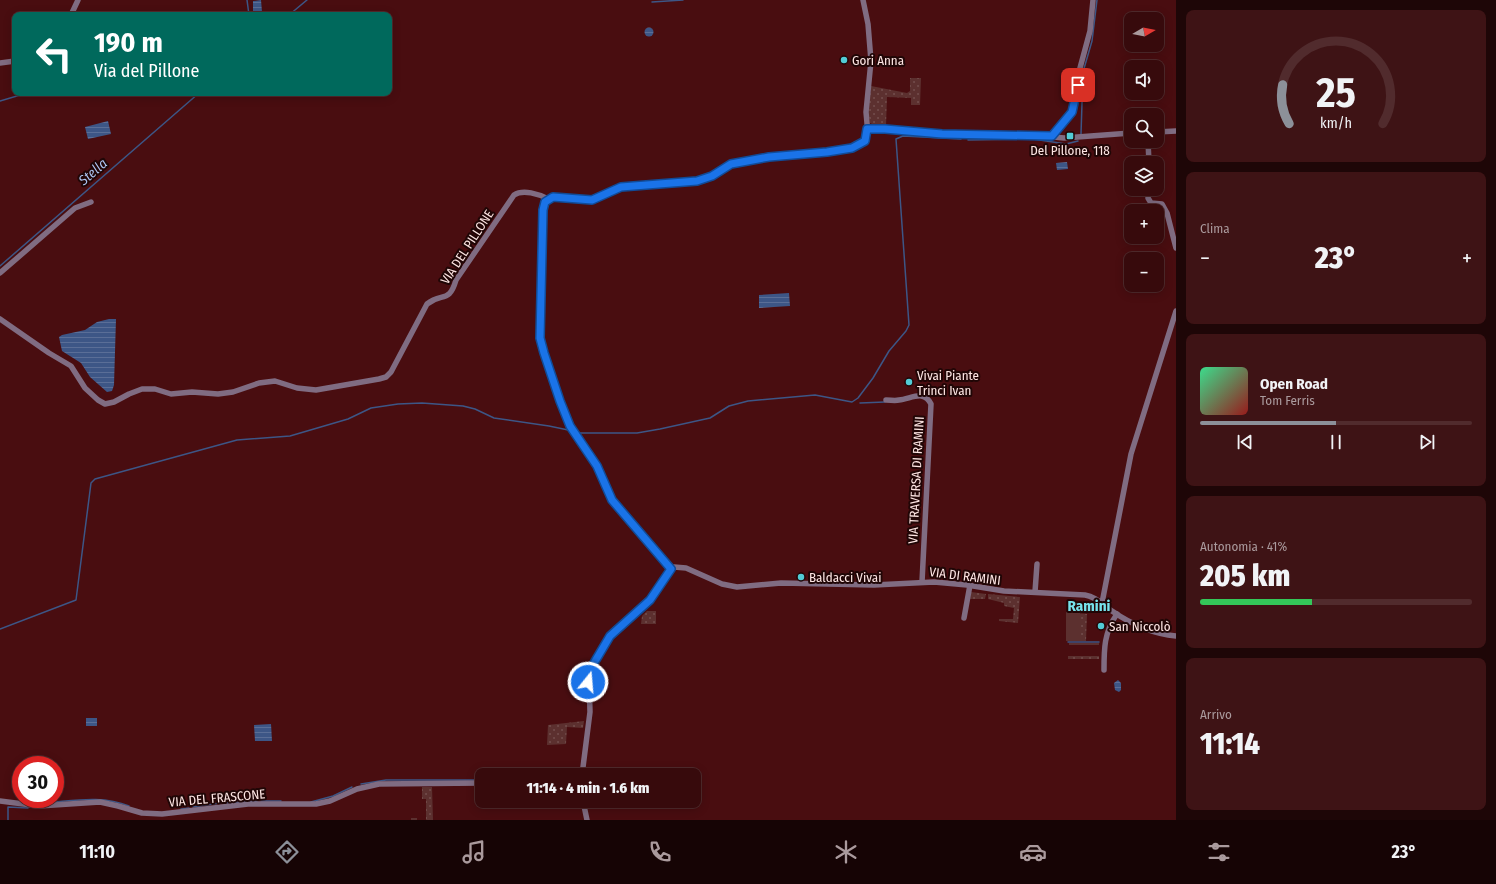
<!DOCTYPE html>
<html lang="it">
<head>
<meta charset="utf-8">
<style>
	:root { --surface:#370a0c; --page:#3e1315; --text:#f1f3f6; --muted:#aa9a9d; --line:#512b2d; --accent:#8c9099 }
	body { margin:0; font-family:"Fira Sans Condensed",sans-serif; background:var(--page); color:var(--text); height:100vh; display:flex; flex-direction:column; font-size:15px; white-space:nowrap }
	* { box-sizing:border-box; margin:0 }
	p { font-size:13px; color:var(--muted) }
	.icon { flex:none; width:22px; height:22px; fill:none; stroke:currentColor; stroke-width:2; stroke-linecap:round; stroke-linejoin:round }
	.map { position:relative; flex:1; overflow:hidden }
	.drawer { display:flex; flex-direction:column; gap:10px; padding:10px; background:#1e0607; width:320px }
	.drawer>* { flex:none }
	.guide { position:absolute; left:12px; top:12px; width:380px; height:84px; border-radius:8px; box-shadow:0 2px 10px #0003,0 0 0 1px var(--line); background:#00695c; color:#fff; overflow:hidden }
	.needle { width:26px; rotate:80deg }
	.tools { position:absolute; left:1124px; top:12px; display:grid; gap:8px }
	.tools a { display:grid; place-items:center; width:40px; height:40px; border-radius:8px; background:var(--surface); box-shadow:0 2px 10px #0003,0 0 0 1px var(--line); font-size:20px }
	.speed { position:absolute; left:12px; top:756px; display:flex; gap:8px; font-size:20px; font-weight:700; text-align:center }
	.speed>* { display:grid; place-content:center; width:52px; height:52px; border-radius:50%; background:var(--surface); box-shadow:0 2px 10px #0003,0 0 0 1px var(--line); line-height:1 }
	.speed .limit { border:6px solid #d22; background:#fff; color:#111 }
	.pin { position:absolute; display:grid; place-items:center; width:34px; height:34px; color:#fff; margin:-17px; border-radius:8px; box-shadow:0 2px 6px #0006 }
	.me { position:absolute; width:44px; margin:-22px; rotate:17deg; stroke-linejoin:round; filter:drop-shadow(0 0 3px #0008) }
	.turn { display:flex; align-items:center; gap:14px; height:84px; padding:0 16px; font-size:18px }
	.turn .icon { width:52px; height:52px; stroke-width:2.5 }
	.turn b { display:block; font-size:28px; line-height:34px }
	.big { font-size:30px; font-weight:800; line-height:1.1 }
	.drawer .tile { flex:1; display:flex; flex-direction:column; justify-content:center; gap:6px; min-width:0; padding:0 14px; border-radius:8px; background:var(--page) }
	.drawer .dial { align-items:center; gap:0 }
	.dial svg { height:104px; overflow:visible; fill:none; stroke:var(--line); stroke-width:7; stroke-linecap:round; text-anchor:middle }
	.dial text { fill:var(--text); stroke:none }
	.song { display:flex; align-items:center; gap:12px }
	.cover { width:48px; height:48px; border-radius:6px; background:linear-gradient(135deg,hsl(150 70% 55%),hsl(0 70% 35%)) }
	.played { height:4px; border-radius:2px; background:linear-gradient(90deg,var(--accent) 50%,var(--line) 50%) }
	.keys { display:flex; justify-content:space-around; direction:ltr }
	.heat { display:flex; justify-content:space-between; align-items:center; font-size:22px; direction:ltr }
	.charge { height:6px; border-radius:3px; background:linear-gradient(90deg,#34c759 41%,var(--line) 0) }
	.trip { position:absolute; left:475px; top:768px; width:226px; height:40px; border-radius:8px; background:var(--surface); box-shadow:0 2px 10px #0003,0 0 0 1px var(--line); font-weight:800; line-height:40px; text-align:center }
	.menu { display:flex; height:64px; justify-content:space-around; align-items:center; background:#160405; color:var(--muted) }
	.menu .icon { width:28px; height:28px }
	.menu .on { color:var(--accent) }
	.menu b { font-size:18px; color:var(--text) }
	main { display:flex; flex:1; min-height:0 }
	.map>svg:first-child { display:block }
</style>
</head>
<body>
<main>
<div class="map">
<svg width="1176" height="820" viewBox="0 0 1176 820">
	<defs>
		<pattern id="grass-dots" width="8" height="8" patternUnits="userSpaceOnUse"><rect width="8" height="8" fill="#5c302f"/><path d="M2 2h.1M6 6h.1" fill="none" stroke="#744e4d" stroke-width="1.8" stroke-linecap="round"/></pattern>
		<pattern id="water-rules" width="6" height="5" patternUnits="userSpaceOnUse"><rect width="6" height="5" fill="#3d5686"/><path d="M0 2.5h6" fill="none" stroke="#5a6e97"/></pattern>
	</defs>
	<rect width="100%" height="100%" fill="#490d10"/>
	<g fill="url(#grass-dots)">
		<polygon points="910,78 921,78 920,105 911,105 911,98 887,97 886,126 874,125 870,123 868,111 871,86 907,93 910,91"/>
		<polygon points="971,592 986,594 985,599 970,599"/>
		<polygon points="988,594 1020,597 1018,623 999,621 999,619 1013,619 1014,608 1004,606 1004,603 988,599"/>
		<polygon points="647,611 656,611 656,624 641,624 642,616"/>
		<polygon points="1066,612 1087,614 1086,641 1080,641 1080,613 1066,613"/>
		<rect x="1069" y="643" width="30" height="2"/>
		<rect x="1068" y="656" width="31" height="3"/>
		<polygon points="584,721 583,728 567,727 566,744 547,745 548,725"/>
		<polygon points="422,787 432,787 433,820 411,820 411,818 417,818 417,820 426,820 426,799 422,799"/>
	</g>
	<rect fill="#5c302f" x="1066" y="613" width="14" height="28"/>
	<g fill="url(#water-rules)">
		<polygon points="261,0 262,12 253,14 253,1"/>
		<circle cx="649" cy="32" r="4.5"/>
		<polygon points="108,121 111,134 88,139 85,127"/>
		<polygon points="1067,162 1068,169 1057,170 1056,163"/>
		<polygon points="789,293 790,306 759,308 759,295"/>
		<polygon points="109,319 116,319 114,385 112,391 107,392 90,377 81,363 62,351 59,337 62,335 85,330 97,322"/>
		<polygon points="1118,680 1121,683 1121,690 1119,692 1115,690 1114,683"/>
		<rect x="86" y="718" width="11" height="8"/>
		<polygon points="271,724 272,741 255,741 254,725"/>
	</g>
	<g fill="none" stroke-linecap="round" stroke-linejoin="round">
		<g stroke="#3d5686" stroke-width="1.5">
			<polyline points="247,0 249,15"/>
			<polyline points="652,2 683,0"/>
			<polyline points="289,15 307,0"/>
			<polyline points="0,101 27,93"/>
			<polyline points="1081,134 1083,72 1092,41 1097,0"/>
			<polyline points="968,140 1033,139 1066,144 1078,141"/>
			<polyline points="0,266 199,93"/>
			<polyline points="860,403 885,402"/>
			<polyline points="578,433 637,433 660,429 710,418 729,406 748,401 815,395 852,402 858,398 873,378 889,351 906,331 909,325 896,139 903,136 961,139"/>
			<polyline points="0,629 76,600 91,483 95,479 237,440 290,436 348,419 371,408 398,404 422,403 463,406 475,409 494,418 549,426 573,431"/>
			<polyline points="1068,642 1099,642"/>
			<polyline points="361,784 386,780 482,780"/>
			<polyline points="261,801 281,801"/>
			<polyline points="311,802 333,796 352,787"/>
			<path d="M 39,803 C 69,802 99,794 129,806"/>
			<polyline points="224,803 257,801"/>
			<polyline points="193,807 220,803"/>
			<polyline points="181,809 189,808"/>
			<polyline points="8,820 8,807 28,808"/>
		</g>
		<g stroke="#806c82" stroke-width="5.5">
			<polyline points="71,15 78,0"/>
			<polyline points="0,63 15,61"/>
			<polyline points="867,129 958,135 1034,135 1064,138 1131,133"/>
			<polyline points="1157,132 1176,131"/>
			<polyline points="1052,136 1069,117 1074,106 1080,68 1090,31 1093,0"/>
			<polyline points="1148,141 1149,163"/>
			<polyline points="1149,189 1148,198 1151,203 1162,204 1167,213 1176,248"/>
			<polyline points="0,273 75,208 91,202"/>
			<path d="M 0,319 L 49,353 L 71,366 L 85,388 L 98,400 L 105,404 L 114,402 L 129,394 L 142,389 L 155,389 L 171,394 L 192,392 L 218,394 L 233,392 L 259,383 L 275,381 L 297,388 L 316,390 L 379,379 L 386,377 L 391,372 L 427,304 C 442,292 449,304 456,280 L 514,195 C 523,189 539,194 548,199"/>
			<path d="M 886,400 C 891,400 895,401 899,400 C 911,399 924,389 931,404 L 922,582"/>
			<polyline points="671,569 612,500 597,466 568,421 544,353 540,338 543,205 551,197 592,200 621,187 702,180 727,166 741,162 776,156 827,152 862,144 866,139 868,134 866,112 871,61 868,24 863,0"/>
			<polyline points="1035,592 1037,564"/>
			<polyline points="1102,603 1131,454 1176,311"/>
			<polyline points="964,618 970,585"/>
			<path d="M 1104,670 C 1104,649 1104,632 1117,614"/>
			<path d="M 582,775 L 590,712 L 589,679 L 594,663 L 615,629 L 650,600 L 658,590 L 666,574 L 674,567 L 686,568 L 722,584 L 737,587 L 781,583 L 874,585 L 934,582 L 967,585 L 1004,591 L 1085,595 C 1097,597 1102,605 1112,611 C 1131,624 1153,634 1176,636"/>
			<polyline points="0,801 39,806 100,802 118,806 142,813 162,814 248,804 316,804 330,801 357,789 379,784 482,783"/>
			<polyline points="583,801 587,820"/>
		</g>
	</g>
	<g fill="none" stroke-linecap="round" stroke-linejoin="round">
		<g stroke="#114b97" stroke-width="10">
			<polyline id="route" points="588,682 594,663 610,636 650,600 671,569 612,500 597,466 570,426 560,401 544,353 540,338 543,210 545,202 553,197 592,200 621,187 697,181 712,176 731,164 769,157 827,152 852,148 865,141 867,129 885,129 942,134 1052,136 1072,112 1078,85"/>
		</g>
		<use href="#route" stroke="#1a73e8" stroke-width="7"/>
	</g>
	<g fill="#52ccd6" stroke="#200606" stroke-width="1.5">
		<circle cx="844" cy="60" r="4"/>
		<rect x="1066" y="132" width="8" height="8" rx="2"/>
		<circle cx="909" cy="382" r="4"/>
		<circle cx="801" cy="577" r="4"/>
		<circle cx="1101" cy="626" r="4"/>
	</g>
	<g text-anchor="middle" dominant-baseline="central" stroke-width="4" stroke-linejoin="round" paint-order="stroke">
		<g font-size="13" fill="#fee6e4" stroke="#200606" text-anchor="start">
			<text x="852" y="60">Gori Anna</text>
			<text x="1070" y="150" text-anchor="middle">Del Pillone, 118</text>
			<text x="917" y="375">Vivai Piante<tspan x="917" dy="15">Trinci Ivan</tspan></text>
			<text x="809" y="577">Baldacci Vivai</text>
			<text x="1109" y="626">San Niccolò</text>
		</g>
		<g font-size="13" fill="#fee6e4" stroke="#200606">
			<text transform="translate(467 247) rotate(-57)">VIA DEL PILLONE</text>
			<text transform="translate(916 480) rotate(-87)">VIA TRAVERSA DI RAMINI</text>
			<text transform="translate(965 576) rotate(7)">VIA DI RAMINI</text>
			<text transform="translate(217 798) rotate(-5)">VIA DEL FRASCONE</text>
		</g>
		<g font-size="14" font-style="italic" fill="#acc4f1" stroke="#200606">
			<text transform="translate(93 172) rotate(-41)">Stella</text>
		</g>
		<g font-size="15" font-weight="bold" fill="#77e3ec" stroke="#200606">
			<text x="1089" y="606">Ramini</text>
		</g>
	</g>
</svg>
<div class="tools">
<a><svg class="needle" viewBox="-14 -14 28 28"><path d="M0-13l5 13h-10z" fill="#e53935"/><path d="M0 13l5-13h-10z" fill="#aa9a9d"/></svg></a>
<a><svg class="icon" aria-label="sound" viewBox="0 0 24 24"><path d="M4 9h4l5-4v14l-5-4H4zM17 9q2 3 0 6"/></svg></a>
<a><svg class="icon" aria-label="search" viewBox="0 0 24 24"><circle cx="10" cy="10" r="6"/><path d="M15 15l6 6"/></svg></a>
<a><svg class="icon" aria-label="layers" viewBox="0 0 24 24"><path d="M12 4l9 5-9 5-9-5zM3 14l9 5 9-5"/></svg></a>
<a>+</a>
<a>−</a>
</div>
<div class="speed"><div class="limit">30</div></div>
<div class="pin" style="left:1078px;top:85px;background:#d93025"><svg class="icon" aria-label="arrive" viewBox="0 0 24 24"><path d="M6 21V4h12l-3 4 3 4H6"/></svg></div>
<svg class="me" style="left:588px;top:682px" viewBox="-20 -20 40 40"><circle r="17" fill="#1a73e8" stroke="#fff" stroke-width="3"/><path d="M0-11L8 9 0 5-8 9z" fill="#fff"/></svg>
<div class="trip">11:14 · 4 min · 1.6 km</div>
<div class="guide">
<div class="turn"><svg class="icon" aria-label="left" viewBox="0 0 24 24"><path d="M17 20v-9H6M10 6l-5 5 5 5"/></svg><div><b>190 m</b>Via del Pillone</div></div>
</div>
</div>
<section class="drawer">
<div class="tile dial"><svg viewBox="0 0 100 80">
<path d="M14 69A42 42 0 1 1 86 69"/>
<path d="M14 69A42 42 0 0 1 9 39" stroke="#8c9099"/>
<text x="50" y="56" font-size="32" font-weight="700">25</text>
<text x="50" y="72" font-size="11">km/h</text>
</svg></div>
<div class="tile"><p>Clima</p>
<div class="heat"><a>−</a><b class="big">23°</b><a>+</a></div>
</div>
<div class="tile">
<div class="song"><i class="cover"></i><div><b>Open Road</b><p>Tom Ferris</p></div></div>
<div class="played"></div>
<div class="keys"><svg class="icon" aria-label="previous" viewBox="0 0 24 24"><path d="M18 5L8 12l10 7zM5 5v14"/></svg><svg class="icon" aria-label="pause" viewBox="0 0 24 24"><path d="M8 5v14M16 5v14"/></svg><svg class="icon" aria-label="next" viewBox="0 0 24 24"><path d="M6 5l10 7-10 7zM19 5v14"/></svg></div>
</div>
<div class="tile"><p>Autonomia · 41%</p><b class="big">205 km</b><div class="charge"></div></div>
<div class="tile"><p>Arrivo</p><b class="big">11:14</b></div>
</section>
</main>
<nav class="menu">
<b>11:10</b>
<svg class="icon on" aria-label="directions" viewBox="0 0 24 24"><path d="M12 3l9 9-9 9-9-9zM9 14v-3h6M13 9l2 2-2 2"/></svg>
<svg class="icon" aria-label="music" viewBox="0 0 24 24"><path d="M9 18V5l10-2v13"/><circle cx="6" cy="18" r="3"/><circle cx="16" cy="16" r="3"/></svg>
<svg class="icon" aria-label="phone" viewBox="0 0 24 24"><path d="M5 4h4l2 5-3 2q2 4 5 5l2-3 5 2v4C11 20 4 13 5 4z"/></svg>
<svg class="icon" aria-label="climate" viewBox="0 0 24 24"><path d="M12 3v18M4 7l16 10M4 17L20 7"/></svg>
<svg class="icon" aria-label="car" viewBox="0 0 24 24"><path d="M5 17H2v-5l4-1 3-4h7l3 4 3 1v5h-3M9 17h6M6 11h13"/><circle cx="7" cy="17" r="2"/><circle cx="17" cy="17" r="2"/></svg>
<svg class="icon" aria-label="filters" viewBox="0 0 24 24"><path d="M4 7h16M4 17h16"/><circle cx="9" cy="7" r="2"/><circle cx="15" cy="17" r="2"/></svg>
<b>23°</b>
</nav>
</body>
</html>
